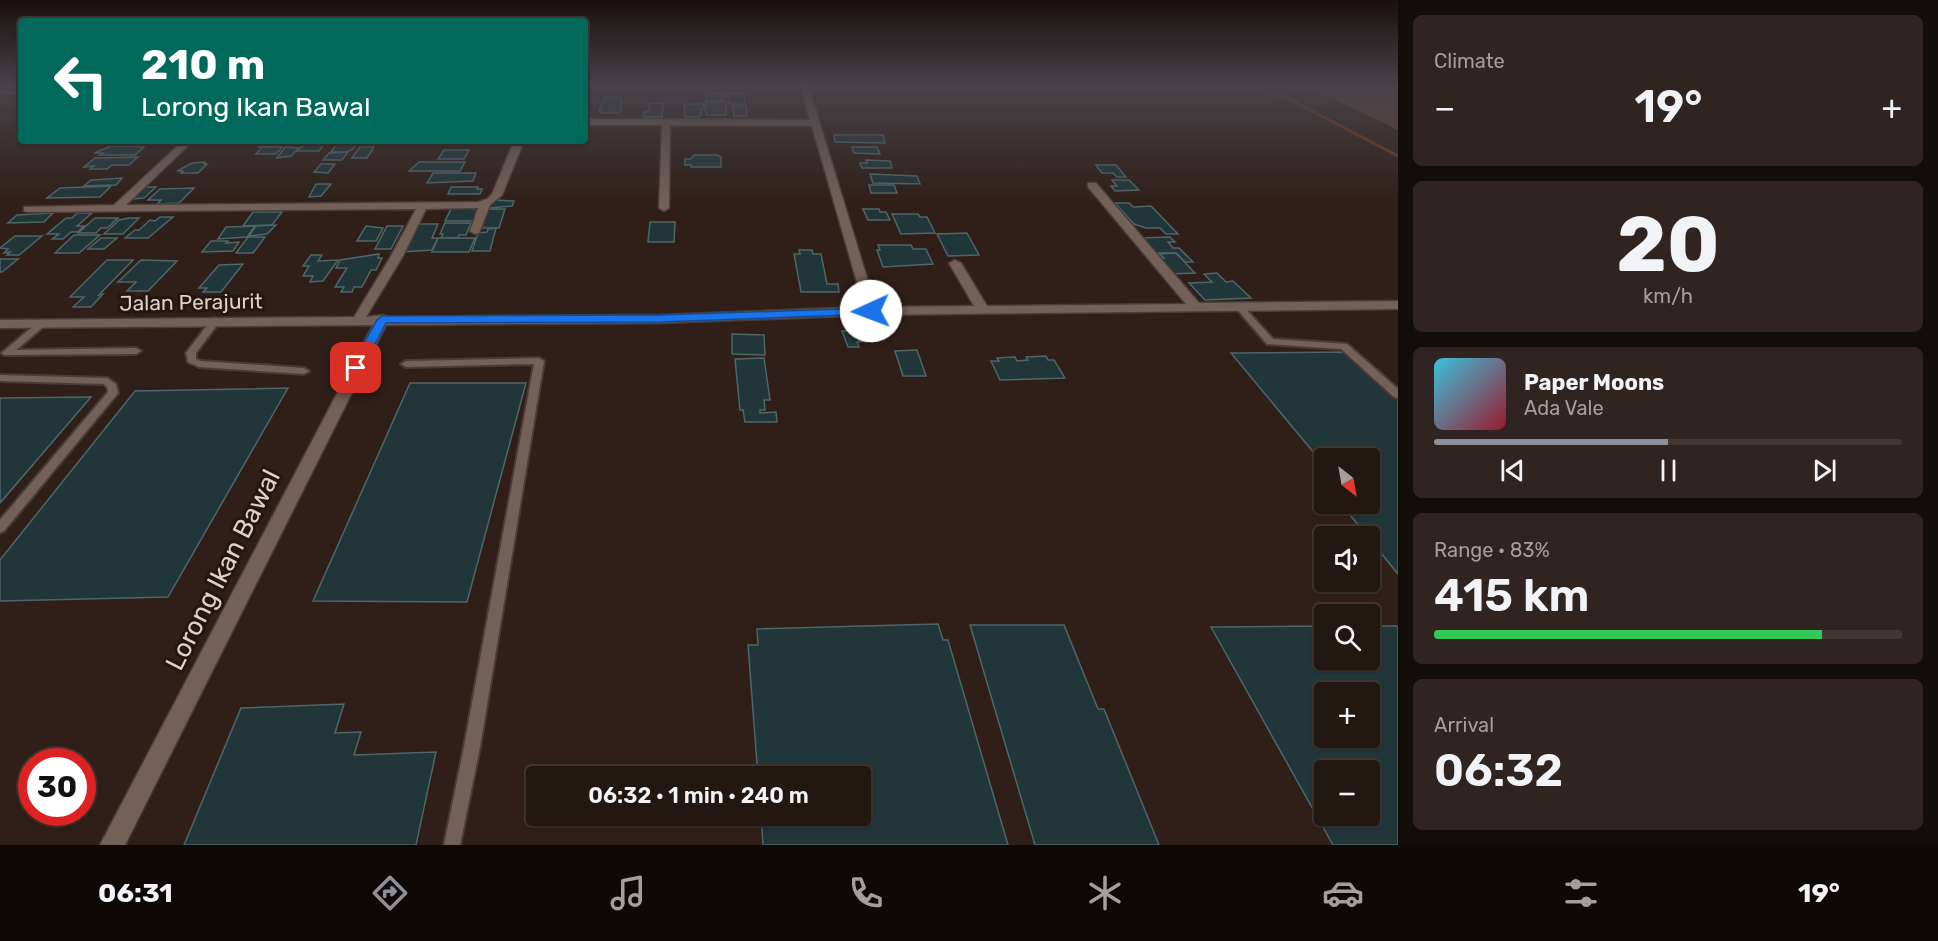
<!DOCTYPE html>
<html lang="en">
<head>
<meta charset="utf-8">
<style>
	:root { --surface:#231712; --page:#2f2420; --text:#f1f3f6; --muted:#a39f9f; --line:#403632; --accent:#8c9099 }
	body { margin:0; font-family:Rubik,sans-serif; background:var(--page); color:var(--text); height:100vh; display:flex; flex-direction:column; font-size:22px; white-space:nowrap }
	* { box-sizing:border-box; margin:0 }
	p { font-size:20px; color:var(--muted) }
	.icon { flex:none; width:33px; height:33px; fill:none; stroke:currentColor; stroke-width:2; stroke-linecap:round; stroke-linejoin:round }
	.map { position:relative; flex:1; overflow:hidden }
	.panel { display:flex; flex-direction:column; gap:15px; padding:15px; background:#130d0a; width:540px }
	.panel>* { flex:none }
	.banner { position:absolute; left:18px; top:18px; width:570px; height:126px; border-radius:6px; box-shadow:0 2px 4px #0004,0 0 0 2px var(--line); background:#00695c; color:#fff; overflow:hidden }
	.needle { width:39px; rotate:149deg }
	.controls { position:absolute; left:1314px; top:448px; display:grid; gap:12px }
	.controls a { display:grid; place-items:center; width:66px; height:66px; border-radius:6px; background:var(--surface); box-shadow:0 2px 4px #0004,0 0 0 2px var(--line); font-size:30px }
	.speed { position:absolute; left:18px; top:748px; display:flex; gap:12px; font-size:30px; font-weight:700; text-align:center }
	.speed>* { display:grid; place-content:center; width:78px; height:78px; border-radius:50%; background:var(--surface); box-shadow:0 2px 4px #0004,0 0 0 2px var(--line); line-height:1 }
	.speed .limit { border:9px solid #d22; background:#fff; color:#111 }
	.pin { position:absolute; display:grid; place-items:center; width:51px; height:51px; color:#fff; margin:-26px; border-radius:12px; box-shadow:0 3px 9px #0006 }
	.me { position:absolute; width:66px; margin:-33px; rotate:268deg; stroke-linejoin:round; filter:drop-shadow(0 0 4px #0008) }
	.turn { display:flex; align-items:center; gap:21px; height:126px; padding:0 24px; font-size:27px }
	.turn .icon { width:78px; height:78px; stroke-width:2.5 }
	.turn b { display:block; font-size:42px; line-height:51px }
	.big { font-size:45px; font-weight:600; line-height:1.1 }
	.panel .card { flex:1; display:flex; flex-direction:column; justify-content:center; gap:9px; min-width:0; padding:0 21px; border-radius:9px; background:var(--page) }
	.panel .dial { align-items:center; gap:0 }
	.dial b { font-size:78px; line-height:1 }
	.song { display:flex; align-items:center; gap:18px }
	.cover { width:72px; height:72px; border-radius:9px; background:linear-gradient(135deg,hsl(190 70% 55%),hsl(350 70% 35%)) }
	.played { height:6px; border-radius:3px; background:linear-gradient(90deg,var(--accent) 50%,var(--line) 50%) }
	.keys { display:flex; justify-content:space-around; direction:ltr }
	.heat { display:flex; justify-content:space-between; align-items:center; font-size:33px; direction:ltr }
	.charge { height:9px; border-radius:4px; background:linear-gradient(90deg,#34c759 83%,var(--line) 0) }
	.trip { position:absolute; left:526px; top:766px; width:345px; height:60px; border-radius:6px; background:var(--surface); box-shadow:0 2px 4px #0004,0 0 0 2px var(--line); font-weight:600; line-height:60px; text-align:center }
	.tabs { display:flex; height:96px; justify-content:space-around; align-items:center; background:#0e0907; color:var(--muted) }
	.tabs .icon { width:42px; height:42px }
	.tabs .selected { color:var(--accent) }
	.tabs b { font-size:27px; color:var(--text) }
	main { display:flex; flex:1; min-height:0 }
	.map>svg:first-child { display:block }
</style>
</head>
<body>
<main>
<div class="map">
<svg width="1398" height="845" viewBox="0 0 1398 845">
	<rect width="100%" height="100%" fill="#2f1f18"/>
	<polygon fill="#653f2e" points="1296,85 1398,85 1398,130 1313,89"/>
	<g fill="none" stroke-linecap="round" stroke-linejoin="round">
		<polyline stroke="#743415" stroke-width="3" points="1238,85 1289,99 1398,156"/>
	</g>
	<g fill="#213639" stroke="#4f6669" stroke-width="1.5" fill-rule="evenodd">
		<rect x="0" y="85" width="21" height="8"/>
		<polygon points="705,93 721,93 722,100 706,101"/>
		<polygon points="723,93 744,93 745,104 729,104 728,97 723,97"/>
		<polygon points="617,97 622,99 620,113 601,113 602,111 599,111 605,98"/>
		<rect x="706" y="102" width="20" height="13"/>
		<polygon points="650,103 663,103 662,117 643,117 644,112 649,112"/>
		<polygon points="691,104 704,104 705,109 701,109 701,115 699,117 685,117 684,105"/>
		<polygon points="733,106 746,106 747,116 734,116"/>
		<polygon points="834,135 883,135 885,143 835,142"/>
		<polygon points="111,141 140,141 135,145 106,145"/>
		<polygon points="268,141 286,141 281,146 259,147"/>
		<polygon points="310,141 326,141 319,151 296,151"/>
		<polygon points="339,141 359,141 353,149 347,152 331,152"/>
		<polygon points="111,146 131,146 144,147 135,155 100,155 103,153 94,153"/>
		<polygon points="262,147 282,147 276,154 256,154"/>
		<polygon points="285,147 299,148 291,156 277,158"/>
		<polygon points="360,147 374,147 367,158 352,158"/>
		<polygon points="852,147 877,147 880,154 854,153"/>
		<polygon points="444,150 469,150 464,159 438,159"/>
		<polygon points="348,152 342,160 323,160 329,153"/>
		<polygon points="694,155 717,155 721,157 721,167 691,167 691,165 685,165 685,159 691,159"/>
		<polygon points="138,157 129,165 112,165 107,169 90,169 94,166 84,167 95,158"/>
		<polygon points="866,160 890,161 892,168 862,168 860,163 867,163"/>
		<polygon points="205,162 204,164 207,164 198,173 181,173 183,171 177,171 192,163"/>
		<polygon points="419,162 465,162 460,171 409,171"/>
		<polygon points="321,164 335,164 328,173 314,172"/>
		<polygon points="1096,165 1116,165 1126,177 1117,177 1113,173 1102,173"/>
		<polygon points="433,173 476,173 473,181 427,183"/>
		<polygon points="870,174 917,176 920,184 873,183"/>
		<polygon points="122,178 116,185 84,186 91,180"/>
		<polygon points="1112,180 1129,180 1139,190 1115,191 1111,186 1117,186"/>
		<polygon points="316,184 331,184 321,196 309,197"/>
		<polygon points="869,185 894,185 897,193 871,193"/>
		<polygon points="111,186 100,197 47,198 60,188"/>
		<polygon points="143,187 156,187 144,198 130,199"/>
		<polygon points="451,187 478,187 477,189 482,189 480,194 448,194"/>
		<polygon points="194,188 179,203 157,204 161,200 148,200 160,189"/>
		<polygon points="493,200 514,201 512,206 489,208"/>
		<polygon points="1115,203 1129,203 1133,207 1151,206 1178,234 1166,234 1160,228 1146,228 1134,224"/>
		<polygon points="453,205 474,205 473,209 478,209 473,221 445,221"/>
		<polygon points="488,209 505,209 499,228 482,228"/>
		<polygon points="863,209 879,209 880,212 886,212 890,220 868,220"/>
		<polygon points="253,212 282,212 272,225 243,226"/>
		<polygon points="53,213 44,222 8,223 17,215"/>
		<polygon points="77,213 92,213 77,226 84,226 78,232 71,232 63,239 52,239 59,234 47,234 66,218 72,218"/>
		<polygon points="892,214 918,214 920,217 927,217 935,233 901,234"/>
		<polygon points="160,217 173,217 148,238 125,238 135,230 139,230 150,220 155,221"/>
		<polygon points="95,218 118,218 107,228 101,228 96,233 78,233"/>
		<polygon points="129,218 139,218 123,234 104,234 119,220"/>
		<polygon points="650,222 675,222 674,242 648,242"/>
		<polygon points="445,223 471,223 466,235 459,235 458,238 441,238 443,234 440,234"/>
		<polygon points="416,224 438,224 432,238 438,238 432,250 401,252"/>
		<polygon points="276,225 267,234 249,236 256,226"/>
		<polygon points="255,226 247,237 218,239 226,227"/>
		<polygon points="366,226 383,228 376,241 357,241"/>
		<polygon points="387,226 403,226 391,249 375,249"/>
		<polygon points="496,228 490,251 472,251 478,233 487,232 488,229"/>
		<polygon points="967,233 979,255 948,256 937,234"/>
		<polygon points="74,235 100,235 79,253 55,253"/>
		<polygon points="15,236 42,236 19,255 7,255 10,252 4,253 8,249 0,248"/>
		<polygon points="248,237 265,237 253,253 236,253"/>
		<polygon points="1170,237 1175,242 1168,242 1173,248 1179,248 1193,262 1185,262 1176,253 1158,253 1162,258 1156,258 1141,238"/>
		<polygon points="101,238 117,238 104,249 88,249"/>
		<polygon points="438,238 475,238 469,252 432,252"/>
		<polygon points="211,241 228,241 226,243 239,242 233,251 202,252"/>
		<polygon points="878,245 911,245 913,249 926,249 933,264 883,267 877,250 880,250"/>
		<polygon points="799,250 812,250 813,254 821,254 827,284 838,284 839,292 801,292 794,254 800,254"/>
		<polygon points="1176,253 1195,273 1169,274 1155,259 1164,258 1159,254"/>
		<polygon points="379,254 378,258 382,258 376,270 371,270 362,287 354,287 352,292 341,292 344,287 335,287 347,268 336,268 340,260"/>
		<polygon points="311,255 322,255 318,261 338,260 323,281 310,282 313,276 303,276 309,266 303,266"/>
		<polygon points="0,259 18,259 2,272 0,272"/>
		<polygon points="107,260 133,260 99,295 103,294 91,307 73,307 84,297 70,297"/>
		<polygon points="141,260 177,261 148,291 127,291 136,282 118,282"/>
		<polygon points="243,264 221,292 203,292 207,288 199,288 219,265"/>
		<polygon points="1217,273 1226,282 1233,281 1251,298 1205,300 1189,283 1212,282 1204,274"/>
		<polygon points="870,330 874,340 857,342 859,347 848,347 842,331"/>
		<polygon points="732,334 764,335 765,355 732,354"/>
		<polygon points="917,350 926,376 903,376 895,351"/>
		<polygon points="1354,352 1398,395 1398,574 1341,504 1370,504 1370,459 1324,459 1324,465 1231,353"/>
		<polygon points="1046,356 1048,360 1054,360 1065,378 1000,380 991,361 999,361 997,358 1015,357 1017,361 1028,360 1026,357"/>
		<polygon points="764,358 770,400 764,400 765,410 760,410 760,413 776,412 777,422 745,422 743,410 740,410 735,359"/>
		<polygon points="410,383 526,383 467,602 313,601"/>
		<polygon points="288,388 168,597 0,601 0,560 135,391"/>
		<polygon points="91,397 0,503 0,398"/>
		<polygon points="938,624 943,640 948,640 1008,845 763,845 761,816 861,816 861,777 758,777 748,645 758,645 757,629"/>
		<polygon points="970,625 1064,625 1098,709 1104,709 1159,845 1035,845"/>
		<path d="M 1324,626 L 1324,660 L 1370,660 L 1370,626 L 1398,626 L 1398,845 L 1333,845 L 1211,627 ZM 1324,693 L 1370,693 L 1370,738 L 1324,738 ZM 1324,771 L 1370,771 L 1370,816 L 1324,816 Z"/>
		<polygon points="344,704 335,733 361,732 354,755 436,752 416,845 184,845 241,708"/>
	</g>
	<g fill="none" stroke-linecap="round" stroke-linejoin="round">
		<g stroke="#493c38" stroke-width="4">
			<g id="lane">
				<polygon points="1240,305 1243,306 1273,339 1347,344 1398,389 1398,398 1394,397 1341,349 1267,344 1236,308"/>
				<polygon points="215,318 220,321 196,353 196,359 201,361 304,368 309,371 304,374 199,367 188,362 186,353 212,319"/>
				<polygon points="41,321 44,322 46,324 44,326 16,350 136,348 141,351 136,354 4,355 2,353 4,351 38,322"/>
				<polygon points="539,358 544,361 480,747 460,845 444,845 464,747 534,364 406,367 401,364 406,361"/>
				<polygon points="0,375 107,378 116,384 118,393 4,531 0,533 0,520 108,392 107,387 104,384 0,381"/>
			</g>
		</g>
		<g stroke="#493c38" stroke-width="3">
			<polygon id="street" points="800,85 808,85 876,307 974,306 949,263 955,260 961,263 987,306 1186,304 1088,187 1088,183 1096,183 1199,303 1398,301 1398,309 871,315 661,323 386,325 125,845 100,845 373,325 0,328 0,320 354,317 391,256 416,209 28,212 24,211 24,207 114,205 183,141 193,141 126,205 478,202 487,199 492,194 514,141 524,141 502,195 490,205 479,233 475,234 470,231 478,208 426,209 403,256 366,317 383,315 388,317 661,315 864,307 812,126 670,125 669,208 664,211 659,208 662,125 585,125 585,119 810,120"/>
		</g>
		<use href="#lane" fill="#736058" fill-rule="evenodd"/>
		<use href="#street" fill="#736058" fill-rule="evenodd"/>
	</g>
	<linearGradient id="sky" x2="0" y2="1"><stop stop-color="#1a110d"/><stop offset="0.42" stop-color="#474248"/><stop offset="1" stop-color="#474248" stop-opacity="0"/></linearGradient>
	<rect width="1398" height="203" fill="url(#sky)"/>
	<polygon fill="#1a73e8" stroke="#114b97" stroke-width="1.5" points="871,308 875,309 875,314 661,322 386,323 361,371 352,371 350,368 377,320 382,316 661,315"/>
	<g text-anchor="middle" dominant-baseline="central" stroke-width="6" stroke-linejoin="round" paint-order="stroke">
		<g font-size="21" fill="#dcd1cc" stroke="#25160f">
			<text transform="translate(191 302) rotate(-1)">Jalan Perajurit</text>
		</g>
		<g font-size="26" fill="#dcd1cc" stroke="#25160f">
			<text transform="translate(223 570) rotate(-63)">Lorong Ikan Bawal</text>
		</g>
	</g>
</svg>
<div class="controls">
<a><svg class="needle" viewBox="-14 -14 28 28"><path d="M0-13l5 13h-10z" fill="#e53935"/><path d="M0 13l5-13h-10z" fill="#a39f9f"/></svg></a>
<a><svg class="icon" aria-label="sound" viewBox="0 0 24 24"><path d="M4 9h4l5-4v14l-5-4H4zM17 9q2 3 0 6"/></svg></a>
<a><svg class="icon" aria-label="search" viewBox="0 0 24 24"><circle cx="10" cy="10" r="6"/><path d="M15 15l6 6"/></svg></a>
<a>+</a>
<a>−</a>
</div>
<div class="speed"><div class="limit">30</div></div>
<div class="pin" style="left:356px;top:368px;background:#d93025"><svg class="icon" aria-label="arrive" viewBox="0 0 24 24"><path d="M6 21V4h12l-3 4 3 4H6"/></svg></div>
<svg class="me" style="left:871px;top:311px" viewBox="-20 -20 40 40"><circle r="19" fill="#fff"/><path d="M0-13L10 11 0 6-10 11z" fill="#1a73e8"/></svg>
<div class="trip">06:32 · 1 min · 240 m</div>
<div class="banner">
<div class="turn"><svg class="icon" aria-label="left" viewBox="0 0 24 24"><path d="M17 20v-9H6M10 6l-5 5 5 5"/></svg><div><b>210 m</b>Lorong Ikan Bawal</div></div>
</div>
</div>
<section class="panel">
<div class="card"><p>Climate</p>
<div class="heat"><a>−</a><b class="big">19°</b><a>+</a></div>
</div>
<div class="card dial"><b>20</b><p>km/h</p></div>
<div class="card">
<div class="song"><i class="cover"></i><div><b>Paper Moons</b><p>Ada Vale</p></div></div>
<div class="played"></div>
<div class="keys"><svg class="icon" aria-label="previous" viewBox="0 0 24 24"><path d="M18 5L8 12l10 7zM5 5v14"/></svg><svg class="icon" aria-label="pause" viewBox="0 0 24 24"><path d="M8 5v14M16 5v14"/></svg><svg class="icon" aria-label="next" viewBox="0 0 24 24"><path d="M6 5l10 7-10 7zM19 5v14"/></svg></div>
</div>
<div class="card"><p>Range · 83%</p><b class="big">415 km</b><div class="charge"></div></div>
<div class="card"><p>Arrival</p><b class="big">06:32</b></div>
</section>
</main>
<nav class="tabs">
<b>06:31</b>
<svg class="icon selected" aria-label="directions" viewBox="0 0 24 24"><path d="M12 3l9 9-9 9-9-9zM9 14v-3h6M13 9l2 2-2 2"/></svg>
<svg class="icon" aria-label="music" viewBox="0 0 24 24"><path d="M9 18V5l10-2v13"/><circle cx="6" cy="18" r="3"/><circle cx="16" cy="16" r="3"/></svg>
<svg class="icon" aria-label="phone" viewBox="0 0 24 24"><path d="M5 4h4l2 5-3 2q2 4 5 5l2-3 5 2v4C11 20 4 13 5 4z"/></svg>
<svg class="icon" aria-label="climate" viewBox="0 0 24 24"><path d="M12 3v18M4 7l16 10M4 17L20 7"/></svg>
<svg class="icon" aria-label="car" viewBox="0 0 24 24"><path d="M5 17H2v-5l4-1 3-4h7l3 4 3 1v5h-3M9 17h6M6 11h13"/><circle cx="7" cy="17" r="2"/><circle cx="17" cy="17" r="2"/></svg>
<svg class="icon" aria-label="filters" viewBox="0 0 24 24"><path d="M4 7h16M4 17h16"/><circle cx="9" cy="7" r="2"/><circle cx="15" cy="17" r="2"/></svg>
<b>19°</b>
</nav>
</body>
</html>
